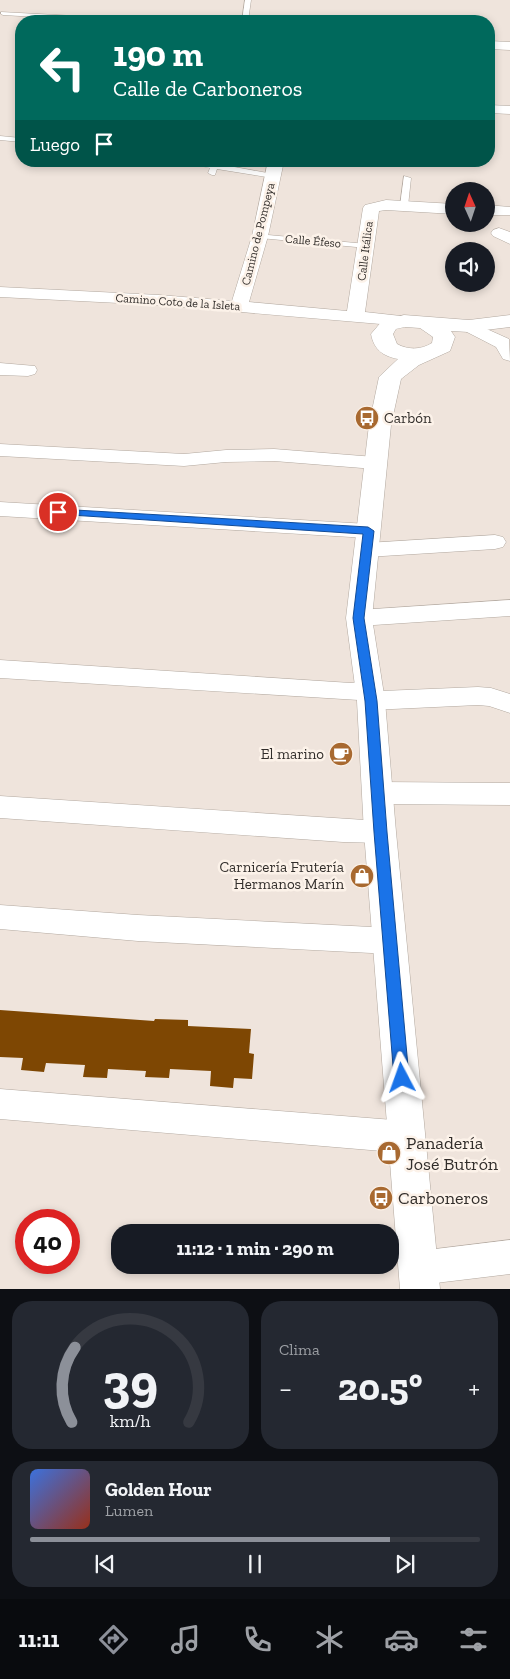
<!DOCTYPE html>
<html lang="es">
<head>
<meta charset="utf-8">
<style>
	:root { --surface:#171b24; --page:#242831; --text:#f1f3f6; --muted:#9ea1a6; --line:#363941; --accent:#8c9099 }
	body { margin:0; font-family:"Zilla Slab",serif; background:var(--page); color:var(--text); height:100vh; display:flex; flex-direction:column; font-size:19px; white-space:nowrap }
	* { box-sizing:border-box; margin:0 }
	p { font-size:16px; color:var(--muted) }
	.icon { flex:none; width:28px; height:28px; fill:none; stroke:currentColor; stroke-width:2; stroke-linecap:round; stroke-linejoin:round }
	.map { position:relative; height:1289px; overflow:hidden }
	.details { display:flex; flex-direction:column; gap:12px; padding:12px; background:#0d0f14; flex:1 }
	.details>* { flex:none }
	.guide { position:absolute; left:15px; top:15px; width:480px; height:152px; border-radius:20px; box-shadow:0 2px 8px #0003; background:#00695c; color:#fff; overflow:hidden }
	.needle { width:32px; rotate:357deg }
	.fabs { position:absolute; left:445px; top:182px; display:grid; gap:10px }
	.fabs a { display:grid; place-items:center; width:50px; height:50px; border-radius:50%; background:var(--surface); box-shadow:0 2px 8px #0003; font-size:25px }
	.speed { position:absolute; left:15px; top:1209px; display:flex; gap:10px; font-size:25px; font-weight:700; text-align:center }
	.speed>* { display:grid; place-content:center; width:65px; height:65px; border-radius:50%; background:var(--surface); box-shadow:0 2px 8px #0003; line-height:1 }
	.speed .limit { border:8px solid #d22; background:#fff; color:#111 }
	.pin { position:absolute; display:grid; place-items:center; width:42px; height:42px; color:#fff; margin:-21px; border:2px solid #fff; border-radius:50%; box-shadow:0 1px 5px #0007 }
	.me { position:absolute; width:55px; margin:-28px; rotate:356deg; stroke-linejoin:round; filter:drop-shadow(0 0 4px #0008) }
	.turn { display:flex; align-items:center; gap:18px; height:105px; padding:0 15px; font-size:22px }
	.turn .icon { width:65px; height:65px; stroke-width:2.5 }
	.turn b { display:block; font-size:35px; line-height:42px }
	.then { display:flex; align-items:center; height:48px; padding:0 15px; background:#0003; gap:10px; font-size:19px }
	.big { font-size:38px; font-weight:800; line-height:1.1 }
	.details .widget { flex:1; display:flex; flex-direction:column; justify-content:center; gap:8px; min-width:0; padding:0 18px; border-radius:20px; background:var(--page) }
	.details .dial { align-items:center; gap:0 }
	.dial svg { height:130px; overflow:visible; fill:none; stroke:var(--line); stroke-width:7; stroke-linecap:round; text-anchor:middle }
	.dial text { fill:var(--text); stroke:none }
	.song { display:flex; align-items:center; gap:15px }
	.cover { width:60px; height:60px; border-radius:8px; background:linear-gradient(135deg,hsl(220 70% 55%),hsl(10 70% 35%)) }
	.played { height:5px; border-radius:2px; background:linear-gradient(90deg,var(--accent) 80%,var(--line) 80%) }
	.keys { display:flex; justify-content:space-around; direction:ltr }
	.heat { display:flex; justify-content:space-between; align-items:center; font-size:28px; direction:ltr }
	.details .tiles { flex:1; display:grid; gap:12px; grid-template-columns:1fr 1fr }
	.widget:last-child { grid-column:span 2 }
	.trip { position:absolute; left:111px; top:1224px; width:288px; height:50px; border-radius:20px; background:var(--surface); box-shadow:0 2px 8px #0003; font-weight:800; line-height:50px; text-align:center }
	.tab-bar { display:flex; height:80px; justify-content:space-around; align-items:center; background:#090b0e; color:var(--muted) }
	.tab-bar .icon { width:35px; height:35px }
	.tab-bar .active { color:var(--accent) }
	.tab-bar b { font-size:22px; color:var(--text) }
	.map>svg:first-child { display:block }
</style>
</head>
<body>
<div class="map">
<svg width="510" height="1289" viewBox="0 0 510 1289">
	<rect width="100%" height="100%" fill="#efe4dc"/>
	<polygon fill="#7e4703" points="0,1010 154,1021 155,1019 188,1020 188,1026 251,1029 249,1053 254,1054 252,1079 234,1078 233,1088 210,1086 211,1071 170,1069 169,1078 145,1077 146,1071 108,1069 107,1078 83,1077 85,1065 46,1063 44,1072 21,1070 23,1058 0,1057"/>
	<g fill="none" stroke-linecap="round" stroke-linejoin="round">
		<g stroke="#b2a89f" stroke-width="1">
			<g id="service">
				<polygon points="245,0 251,0 248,21 242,21"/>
				<polygon points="1,12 131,19 134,21 106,21 3,15 1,14"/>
				<polygon points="0,136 21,138 21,142 0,140"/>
				<polygon points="175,161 210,163 210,161 218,161 218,164 273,174 277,176 273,178 217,169 215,175 212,175 208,173 210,168"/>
				<polygon points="404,176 411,178 408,206 404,208 400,206"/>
				<polygon points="257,234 367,244 371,246 367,248 260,238 256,236"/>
			</g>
		</g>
		<g stroke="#b2a89f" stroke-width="1">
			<g id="minor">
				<polygon points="489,41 510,42 510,50 489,49"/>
				<polygon points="489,105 510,106 510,114 489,113"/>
				<polygon points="268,161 284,161 268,236 249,302 347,311 363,208 365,205 386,200 454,204 454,214 386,210 379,211 365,312 410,317 413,321 410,325 404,326 159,305 0,297 0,287 159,295 232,301 252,236"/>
				<polygon points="486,205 510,207 510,215 486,215"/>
				<polygon points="499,228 510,232 510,244 493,236 491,233 493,230"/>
				<polygon points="469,321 509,339 510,361 503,359 496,347 463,330 460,326 463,322"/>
				<polygon points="0,363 35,366 37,370 35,374 28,376 0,375"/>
				<polygon points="0,444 184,454 226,450 274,449 375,457 382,458 385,463 382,468 375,469 274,461 226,462 184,466 0,456"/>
				<polygon points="0,502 368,524 376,526 379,531 376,536 368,538 0,516"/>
				<polygon points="495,535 503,537 506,542 503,547 495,549 367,557 359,555 356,550 359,545 367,543"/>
				<polygon points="510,600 510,616 359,626 351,624 347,618 351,612 359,610"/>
				<polygon points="0,660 351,683 370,681 379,684 382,691 478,687 491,688 510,694 510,713 489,706 478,705 371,710 362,708 359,700 0,678"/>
				<polygon points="378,782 510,783 510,805 378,804 369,800 365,793 369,786"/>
				<polygon points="0,796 380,821 390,824 394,832 390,840 380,843 343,842 0,818"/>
				<polygon points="0,905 138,915 391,928 401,932 406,941 401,950 391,954 138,941 0,929"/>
				<polygon points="0,1089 406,1121 417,1126 422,1137 417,1148 406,1153 0,1119"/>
				<polygon points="510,1240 510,1274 419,1285 407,1280 402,1268 407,1256 419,1251"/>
			</g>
		</g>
		<g stroke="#b2a89f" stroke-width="1">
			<path id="tertiary" d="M 404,315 L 469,320 L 510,315 L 510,327 L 469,332 L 451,331 L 455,337 L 450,351 L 419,365 L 401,379 L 391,425 L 372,618 L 385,701 L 396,832 L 440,1289 L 400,1289 L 364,832 L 357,701 L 346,618 L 369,425 L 379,377 L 398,359 C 383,356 374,350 371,334 L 382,321 ZM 405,327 L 420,328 L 433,337 L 432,343 C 421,350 408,350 397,344 L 393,334 L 396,329 Z"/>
		</g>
		<use href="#service" fill="#fff" fill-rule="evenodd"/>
		<use href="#minor" fill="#fff" fill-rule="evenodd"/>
		<use href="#tertiary" fill="#fff" fill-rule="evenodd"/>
	</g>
	<polygon fill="#1a73e8" stroke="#114b97" points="58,509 368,527 374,531 364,618 377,701 387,832 409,1078 407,1083 402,1085 396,1083 394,1078 374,832 365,701 353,618 363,534 55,514 53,512 55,510"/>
	<defs>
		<g id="bus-disc" transform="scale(1.25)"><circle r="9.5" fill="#a86930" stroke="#fcf2e9"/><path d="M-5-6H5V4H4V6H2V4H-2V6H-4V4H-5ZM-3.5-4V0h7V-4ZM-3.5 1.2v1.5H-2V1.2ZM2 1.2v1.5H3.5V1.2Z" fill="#fff"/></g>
		<g id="cafe-disc" transform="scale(1.25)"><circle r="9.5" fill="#a86930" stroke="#fcf2e9"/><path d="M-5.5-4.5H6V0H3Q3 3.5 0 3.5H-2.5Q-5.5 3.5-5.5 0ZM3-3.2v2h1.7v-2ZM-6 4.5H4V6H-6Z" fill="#fff"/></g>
		<g id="shop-disc" transform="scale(1.25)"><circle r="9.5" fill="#a86930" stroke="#fcf2e9"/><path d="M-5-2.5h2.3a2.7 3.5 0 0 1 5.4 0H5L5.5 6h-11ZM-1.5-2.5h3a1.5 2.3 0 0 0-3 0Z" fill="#fff"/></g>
	</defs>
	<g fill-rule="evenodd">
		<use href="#bus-disc" x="367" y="418"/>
		<use href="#cafe-disc" x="341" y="754"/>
		<use href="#shop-disc" x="362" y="876"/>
		<use href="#shop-disc" x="389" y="1153"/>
		<use href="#bus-disc" x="381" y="1198"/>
	</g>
	<g text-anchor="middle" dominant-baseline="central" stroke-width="5" stroke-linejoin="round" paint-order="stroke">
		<g font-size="12" fill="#312d2a" stroke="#fcf2e9">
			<text transform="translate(258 234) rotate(-76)">Camino de Pompeya</text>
			<text transform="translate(313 241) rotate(5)">Calle Éfeso</text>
			<text transform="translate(365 251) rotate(-83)">Calle Itálica</text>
			<text transform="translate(178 302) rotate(4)">Camino Coto de la Isleta</text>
		</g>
		<g font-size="15" fill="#312d2a" stroke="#fcf2e9" text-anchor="end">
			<text x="384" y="418" text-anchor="start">Carbón</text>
			<text x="324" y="754">El marino</text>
			<text x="344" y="867">Carnicería Frutería<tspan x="344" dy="17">Hermanos Marín</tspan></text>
		</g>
		<g font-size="18" fill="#312d2a" stroke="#fcf2e9" text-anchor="start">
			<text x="406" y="1143">Panadería<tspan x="406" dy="21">José Butrón</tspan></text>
			<text x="398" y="1198">Carboneros</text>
		</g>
	</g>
</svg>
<div class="fabs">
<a><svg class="needle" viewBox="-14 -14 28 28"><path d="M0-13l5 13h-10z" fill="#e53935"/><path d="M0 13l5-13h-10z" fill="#9ea1a6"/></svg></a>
<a><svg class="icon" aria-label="sound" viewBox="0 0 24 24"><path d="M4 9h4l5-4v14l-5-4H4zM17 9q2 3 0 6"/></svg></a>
</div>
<div class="speed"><div class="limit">40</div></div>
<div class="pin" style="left:58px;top:512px;background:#d93025"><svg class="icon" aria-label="arrive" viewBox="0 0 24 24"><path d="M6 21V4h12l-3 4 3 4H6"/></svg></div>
<svg class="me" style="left:402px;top:1078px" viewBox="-20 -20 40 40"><path d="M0-17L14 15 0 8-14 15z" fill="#1a73e8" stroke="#fff" stroke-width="4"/></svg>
<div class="trip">11:12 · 1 min · 290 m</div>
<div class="guide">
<div class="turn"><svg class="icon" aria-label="left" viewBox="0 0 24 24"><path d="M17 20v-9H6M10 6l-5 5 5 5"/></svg><div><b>190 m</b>Calle de Carboneros</div></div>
<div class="then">Luego<svg class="icon" aria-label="arrive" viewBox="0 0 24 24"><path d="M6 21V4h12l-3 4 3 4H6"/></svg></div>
</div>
</div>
<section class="details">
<div class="tiles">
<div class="widget dial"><svg viewBox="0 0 100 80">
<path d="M14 69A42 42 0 1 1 86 69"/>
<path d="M14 69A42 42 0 0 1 16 23" stroke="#8c9099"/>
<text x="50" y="56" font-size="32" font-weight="700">39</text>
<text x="50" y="72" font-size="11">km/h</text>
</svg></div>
<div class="widget"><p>Clima</p>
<div class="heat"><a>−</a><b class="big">20.5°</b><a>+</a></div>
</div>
<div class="widget">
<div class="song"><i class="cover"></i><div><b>Golden Hour</b><p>Lumen</p></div></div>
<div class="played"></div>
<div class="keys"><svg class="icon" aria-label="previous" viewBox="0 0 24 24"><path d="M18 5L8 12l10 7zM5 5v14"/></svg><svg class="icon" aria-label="pause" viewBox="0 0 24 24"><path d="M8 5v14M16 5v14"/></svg><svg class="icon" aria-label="next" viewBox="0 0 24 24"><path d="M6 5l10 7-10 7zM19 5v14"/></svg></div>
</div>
</div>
</section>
<nav class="tab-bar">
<b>11:11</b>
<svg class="icon active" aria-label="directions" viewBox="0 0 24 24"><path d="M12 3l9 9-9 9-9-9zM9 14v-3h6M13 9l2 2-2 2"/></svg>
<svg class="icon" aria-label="music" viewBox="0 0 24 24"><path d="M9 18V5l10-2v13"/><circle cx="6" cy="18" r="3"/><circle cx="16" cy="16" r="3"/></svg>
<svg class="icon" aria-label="phone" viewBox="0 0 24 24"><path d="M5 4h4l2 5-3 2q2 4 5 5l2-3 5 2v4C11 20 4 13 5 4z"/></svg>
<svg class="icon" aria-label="climate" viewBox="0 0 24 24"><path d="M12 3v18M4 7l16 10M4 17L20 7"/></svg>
<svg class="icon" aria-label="car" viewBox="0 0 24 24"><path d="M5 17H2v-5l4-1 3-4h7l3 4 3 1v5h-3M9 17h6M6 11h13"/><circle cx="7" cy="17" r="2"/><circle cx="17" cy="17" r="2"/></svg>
<svg class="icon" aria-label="filters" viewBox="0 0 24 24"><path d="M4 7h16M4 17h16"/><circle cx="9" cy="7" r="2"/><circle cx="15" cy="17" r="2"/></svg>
</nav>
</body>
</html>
